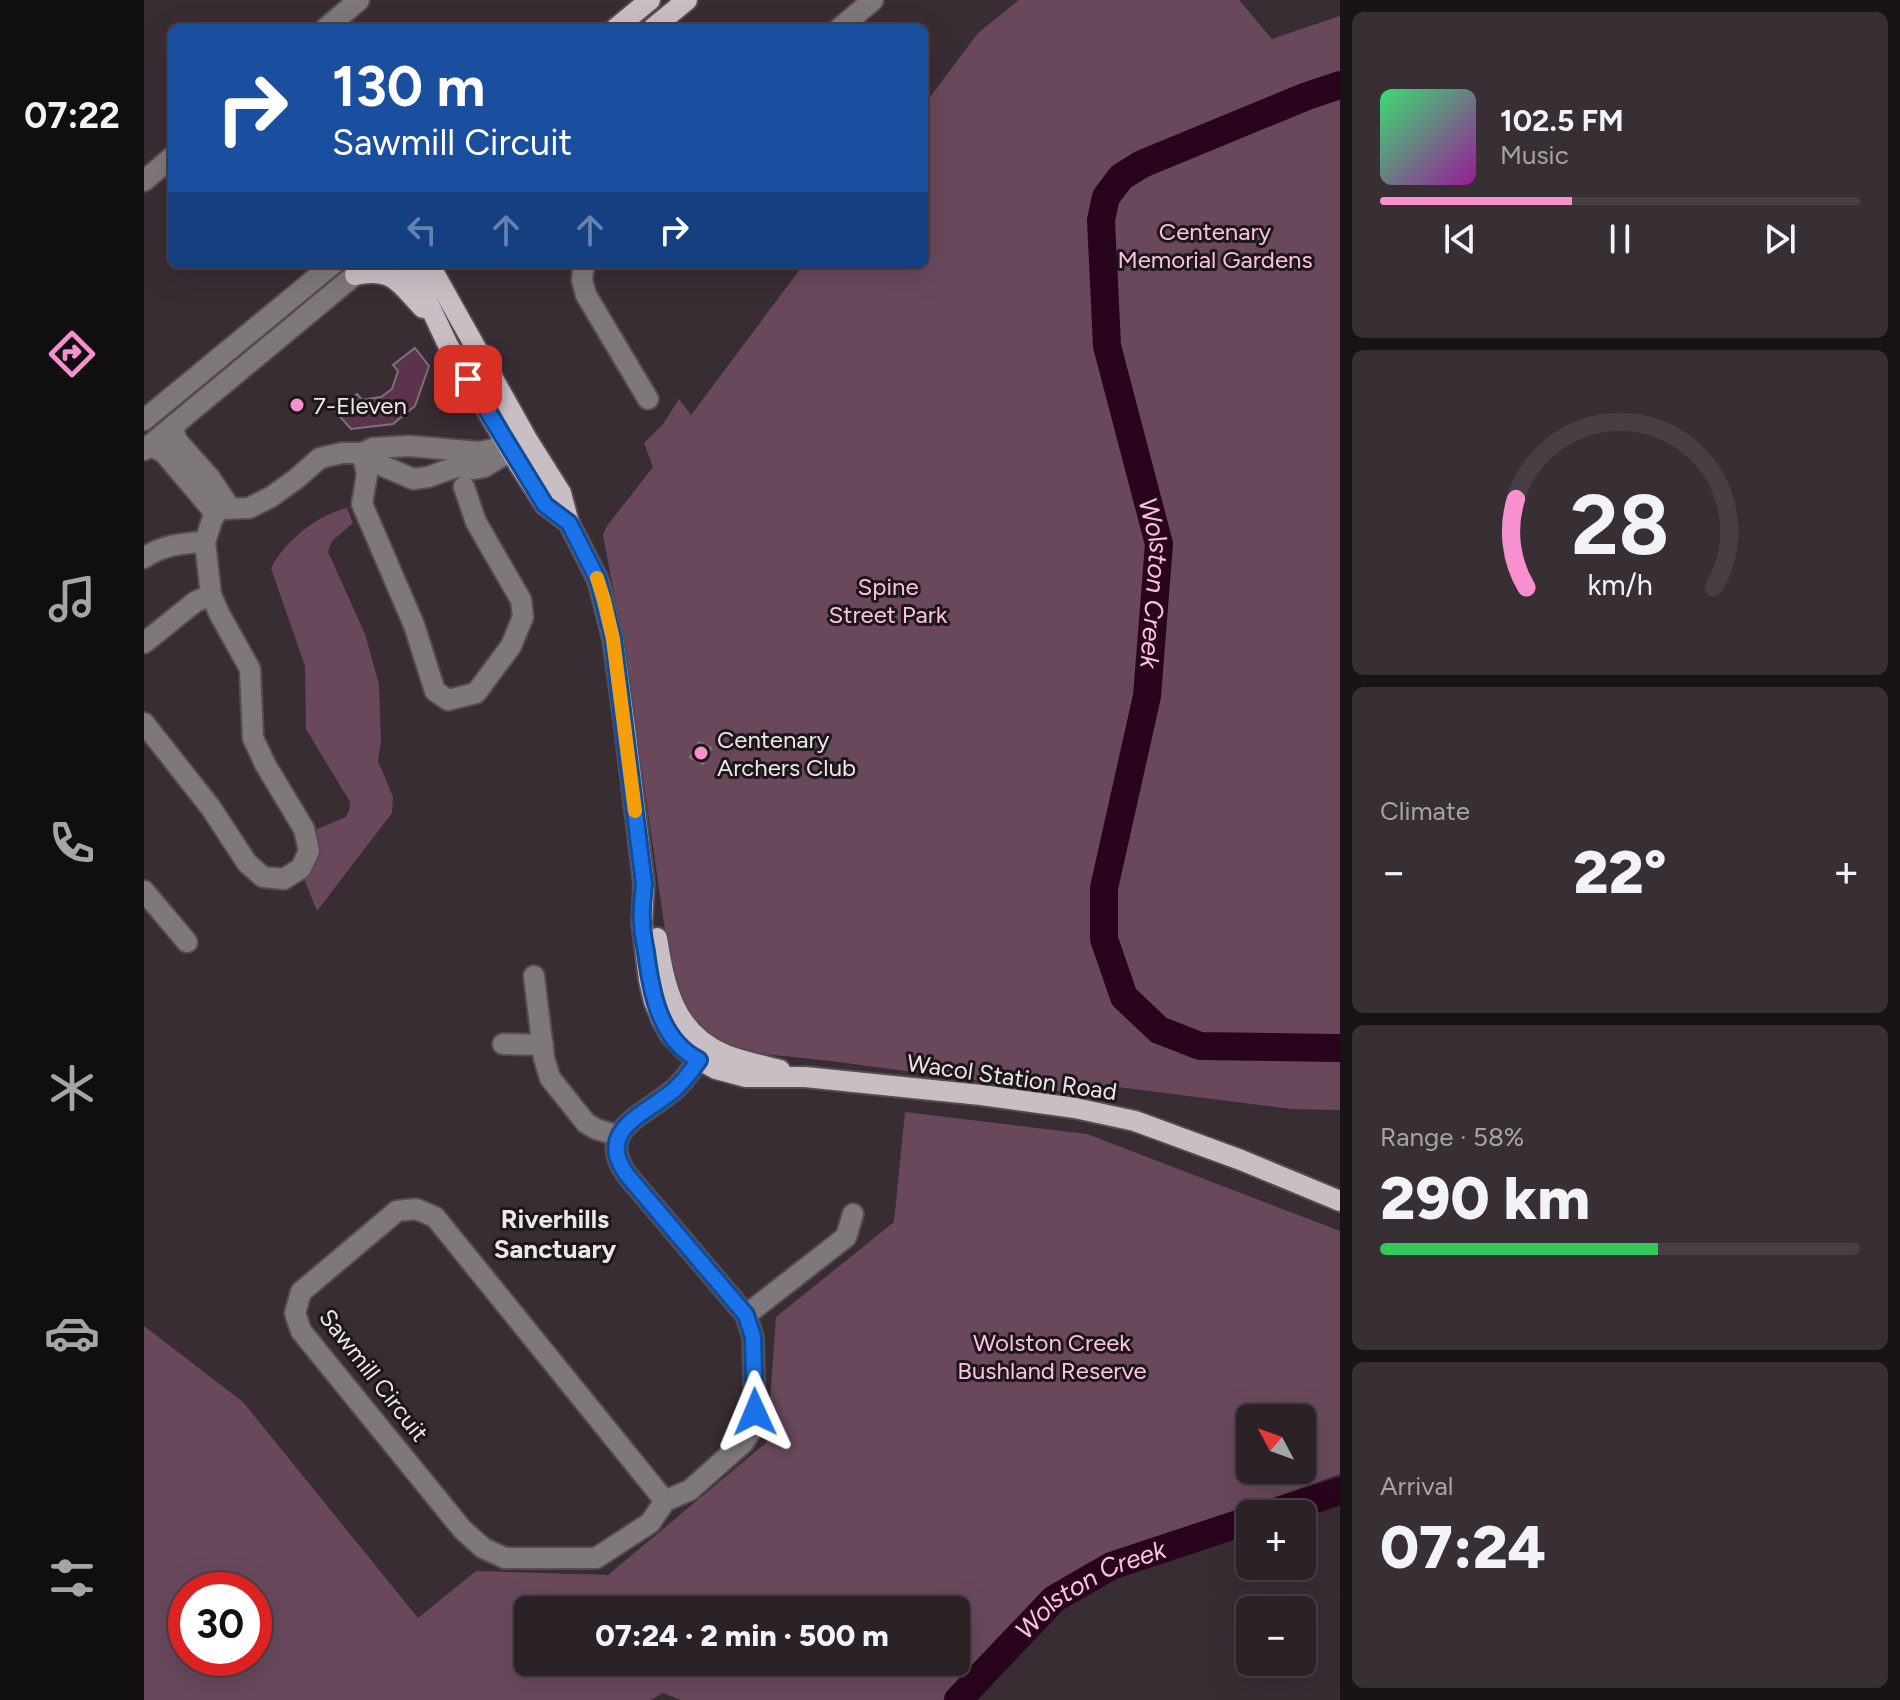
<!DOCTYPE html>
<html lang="en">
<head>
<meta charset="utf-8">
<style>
	:root { --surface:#2b2227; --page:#372f33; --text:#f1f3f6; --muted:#a6a4a7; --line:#473f44; --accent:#f690cf }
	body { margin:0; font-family:Figtree,sans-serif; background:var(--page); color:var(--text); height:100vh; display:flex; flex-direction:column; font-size:30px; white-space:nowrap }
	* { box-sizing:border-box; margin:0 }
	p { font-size:26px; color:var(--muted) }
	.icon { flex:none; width:44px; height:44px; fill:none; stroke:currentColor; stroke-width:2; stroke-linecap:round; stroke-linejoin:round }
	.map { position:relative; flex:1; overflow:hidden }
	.sheet { display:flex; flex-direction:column; gap:12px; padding:12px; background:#181315; width:560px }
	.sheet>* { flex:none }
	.banner { position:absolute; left:24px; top:24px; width:760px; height:244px; border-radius:12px; box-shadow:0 8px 32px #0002,0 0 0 2px var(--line); background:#1a4fa0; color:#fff; overflow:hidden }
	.needle { width:52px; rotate:311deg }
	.controls { position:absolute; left:1092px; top:1404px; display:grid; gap:16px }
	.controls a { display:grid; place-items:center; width:80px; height:80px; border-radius:12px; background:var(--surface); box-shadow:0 8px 32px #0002,0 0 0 2px var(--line); font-size:40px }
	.speed { position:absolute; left:24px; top:1572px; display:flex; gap:16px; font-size:40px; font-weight:700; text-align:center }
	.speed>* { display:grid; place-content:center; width:104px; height:104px; border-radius:50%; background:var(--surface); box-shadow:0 8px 32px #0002,0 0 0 2px var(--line); line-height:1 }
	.speed .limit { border:12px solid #d22; background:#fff; color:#111 }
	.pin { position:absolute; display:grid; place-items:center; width:68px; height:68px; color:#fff; margin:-34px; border-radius:16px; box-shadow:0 4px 12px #0006 }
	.me { position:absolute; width:88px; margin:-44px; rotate:359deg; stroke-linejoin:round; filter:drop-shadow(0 0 6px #0008) }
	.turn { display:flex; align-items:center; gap:28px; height:168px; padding:0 32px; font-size:36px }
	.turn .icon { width:104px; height:104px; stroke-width:2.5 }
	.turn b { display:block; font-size:56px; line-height:68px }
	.lanes { display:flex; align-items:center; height:76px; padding:0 32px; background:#0003; justify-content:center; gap:40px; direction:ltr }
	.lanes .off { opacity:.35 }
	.big { font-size:60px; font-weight:800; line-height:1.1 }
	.sheet .card { flex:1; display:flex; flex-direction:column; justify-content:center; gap:12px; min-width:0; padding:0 28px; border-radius:12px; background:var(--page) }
	.sheet .dial { align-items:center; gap:0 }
	.dial svg { height:208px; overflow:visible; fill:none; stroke:var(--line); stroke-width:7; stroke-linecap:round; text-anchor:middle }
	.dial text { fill:var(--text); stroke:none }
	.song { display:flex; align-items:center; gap:24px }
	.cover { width:96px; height:96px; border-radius:12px; background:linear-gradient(135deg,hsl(140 70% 55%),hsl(300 70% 35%)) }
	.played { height:8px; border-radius:4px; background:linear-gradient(90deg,var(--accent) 40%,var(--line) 40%) }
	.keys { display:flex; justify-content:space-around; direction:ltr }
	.heat { display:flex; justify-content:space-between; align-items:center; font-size:44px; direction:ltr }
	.charge { height:12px; border-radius:6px; background:linear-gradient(90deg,#34c759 58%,var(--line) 0) }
	.trip { position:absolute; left:370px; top:1596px; width:456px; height:80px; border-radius:12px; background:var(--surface); box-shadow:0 8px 32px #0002,0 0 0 2px var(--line); font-weight:800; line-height:80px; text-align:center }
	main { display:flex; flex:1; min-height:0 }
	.tabs { display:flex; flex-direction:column; width:144px; justify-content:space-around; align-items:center; background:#110e10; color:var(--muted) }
	.tabs .icon { width:56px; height:56px }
	.tabs .selected { color:var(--accent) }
	.tabs b { font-size:36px; color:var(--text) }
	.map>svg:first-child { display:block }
</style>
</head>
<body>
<main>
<nav class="tabs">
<b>07:22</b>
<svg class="icon selected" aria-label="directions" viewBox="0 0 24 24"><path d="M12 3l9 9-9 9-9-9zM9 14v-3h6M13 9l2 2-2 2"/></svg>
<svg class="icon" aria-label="music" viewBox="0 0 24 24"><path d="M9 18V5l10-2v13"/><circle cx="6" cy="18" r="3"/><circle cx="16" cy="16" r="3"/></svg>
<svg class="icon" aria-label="phone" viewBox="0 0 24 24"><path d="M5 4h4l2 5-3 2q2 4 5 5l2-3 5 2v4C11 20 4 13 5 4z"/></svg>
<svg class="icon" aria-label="climate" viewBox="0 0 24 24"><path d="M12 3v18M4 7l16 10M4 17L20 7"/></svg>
<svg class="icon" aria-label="car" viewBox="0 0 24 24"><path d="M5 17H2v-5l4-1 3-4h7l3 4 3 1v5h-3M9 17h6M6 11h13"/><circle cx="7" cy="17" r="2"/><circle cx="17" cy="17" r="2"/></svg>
<svg class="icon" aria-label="filters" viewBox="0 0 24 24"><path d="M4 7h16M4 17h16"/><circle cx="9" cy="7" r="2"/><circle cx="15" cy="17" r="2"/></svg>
</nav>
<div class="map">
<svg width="1196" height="1700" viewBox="0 0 1196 1700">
	<rect width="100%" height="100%" fill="#392d34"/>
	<g fill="#69485c" fill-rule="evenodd">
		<polygon points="875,0 1095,0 1128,39 1196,16 1196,1110 1148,1109 958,1085 955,1091 941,1095 687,1061 621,1054 582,1047 554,1028 533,993 523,944 490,714 473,609 459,535 463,526 509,467 500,443 519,424 535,399 547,415 660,264 780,264 780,105 834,33"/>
		<path d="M 203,508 L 209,523 L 188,541 L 184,552 L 221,634 L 235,684 L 237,742 L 234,761 L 249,797 L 248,813 L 173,911 L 160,879 C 171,862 175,850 171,830 L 202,817 L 206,808 L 206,802 L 162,729 L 161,666 L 127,568 C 141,541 173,515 203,508 Z"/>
		<path d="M 761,1112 L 943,1134 L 1196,1231 L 1196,1474 L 956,1560 L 898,1596 L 799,1700 L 537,1700 L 519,1693 L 507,1700 L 0,1700 L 0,1326 L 99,1402 L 274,1618 L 332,1571 L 464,1575 L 623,1442 L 632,1317 L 750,1222 ZM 1158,1418 L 1158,1470 L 1106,1470 L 1106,1418 ZM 110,1590 L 110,1658 L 42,1658 L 42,1590 ZM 812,1610 L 812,1662 L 384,1662 L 384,1610 Z"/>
	</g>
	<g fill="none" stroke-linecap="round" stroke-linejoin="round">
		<g stroke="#29051d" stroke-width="28">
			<path id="s1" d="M 1196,85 L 1163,96 L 998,164 L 977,177 L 962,197 L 957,220 L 963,346 L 1015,544 L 1003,696 L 960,888 L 960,939 L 980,997 L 1015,1030 L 1056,1046 L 1196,1048"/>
			<polyline points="1125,1514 1196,1491"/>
			<path id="s2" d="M 814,1700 L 910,1599 L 967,1566 L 1106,1520"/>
		</g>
	</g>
	<g fill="#5c334c" stroke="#7f7179" stroke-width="2">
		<polygon points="271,348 285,366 271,406 249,424 207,429 191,411 213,394 218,400 237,397 248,389 254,371 249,365"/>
		<polygon points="555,742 567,748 559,764 546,757"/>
	</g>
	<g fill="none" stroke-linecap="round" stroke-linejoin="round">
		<g stroke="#564b51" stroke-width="24">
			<g id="minor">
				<polyline points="182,28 215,0"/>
				<polyline points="696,28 729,0"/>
				<polyline points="0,181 28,157"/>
				<polyline points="440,264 438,280 442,295 504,399"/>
				<polyline points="0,420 189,264"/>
				<polyline points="32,423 30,432 33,441 66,478 86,508"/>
				<polyline points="3,447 11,448 20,453 72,514"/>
				<polyline points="0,450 224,264"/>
				<polyline points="218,453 223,474 218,504 270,625 291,691 304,700 332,693 367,646 379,617 377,600 332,522 320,487"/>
				<polyline points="218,453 239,466 269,479 284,477 312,467 330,469 340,467 368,450"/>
				<path d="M 0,558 C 18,545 39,543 61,542"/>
				<polyline points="0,643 51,602 67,595"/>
				<polyline points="0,723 67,808 103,863 119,877 140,879 157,868 165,851 160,829 121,764 109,738 106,669 76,615 67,595 61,542 69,517 76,509 105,508 127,497 152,479 176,458 198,453 218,453 229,448 265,446 335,452 350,449 375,433"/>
				<polyline points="0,891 43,942"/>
				<polyline points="390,976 400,1058 406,1078 442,1123 452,1129 475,1136"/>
				<polyline points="359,1044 399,1045"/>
				<polyline points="602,1315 702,1237 709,1214"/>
				<path d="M 521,1501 L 291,1217 L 272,1209 L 253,1211 L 157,1292 L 151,1313 L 157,1331 L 318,1529 L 339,1548 L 361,1558 L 452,1558 L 506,1523 L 521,1501 L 546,1490 L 599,1443 L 609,1428 L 611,1412 L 609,1337 L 602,1315 L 483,1175 C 449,1128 505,1114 533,1087 C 545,1075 554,1061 562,1047"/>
			</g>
		</g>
		<g stroke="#564b51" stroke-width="24">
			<g id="major">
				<polyline points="472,28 506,0"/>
				<polyline points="509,28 543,0"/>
				<polyline points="263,264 278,290 304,345 374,463 401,505 425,523"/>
				<polyline points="285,264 383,439 417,493 425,523 454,580 469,639 481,728 500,884 498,923 505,980 510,1001 518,1020 526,1034 539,1048 548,1056 572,1069 602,1077 661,1077 837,1095 931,1108 991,1121 1097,1160 1196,1201"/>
				<path d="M 211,275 C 249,267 255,283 279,308"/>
				<path d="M 513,938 C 521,988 530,1034 582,1055 C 600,1062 618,1065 636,1070"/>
			</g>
		</g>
		<use href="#minor" stroke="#7e787b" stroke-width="20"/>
		<use href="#major" stroke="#cabec5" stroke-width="20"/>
	</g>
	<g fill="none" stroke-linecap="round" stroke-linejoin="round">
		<g stroke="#114b97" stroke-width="20">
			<path id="route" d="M 324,379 L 401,505 L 425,523 L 454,580 L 469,639 L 500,884 C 499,896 497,909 498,922 C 498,932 500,942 502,952 C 507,991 515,1040 555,1060 C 548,1070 540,1081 530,1090 C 502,1114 450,1130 483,1175 L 602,1315 L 609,1337 L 611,1412"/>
		</g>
		<use href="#route" stroke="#1a73e8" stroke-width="14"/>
		<polyline stroke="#f59e0b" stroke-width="14" points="453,578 460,600 469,639 491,811"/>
	</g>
	<g fill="#f690cf" stroke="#1d171a" stroke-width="3">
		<circle cx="153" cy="405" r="8"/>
		<circle cx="557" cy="753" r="8"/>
	</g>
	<g text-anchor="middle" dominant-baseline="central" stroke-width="6" stroke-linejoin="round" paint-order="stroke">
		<g font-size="24" fill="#fcc1e3" stroke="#1d171a">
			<text x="1071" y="231">Centenary<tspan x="1071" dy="28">Memorial Gardens</tspan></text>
			<text x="744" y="586">Spine<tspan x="744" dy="28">Street Park</tspan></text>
			<text x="908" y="1342">Wolston Creek<tspan x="908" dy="28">Bushland Reserve</tspan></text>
		</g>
		<g font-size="24" fill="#ede6ea" stroke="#1d171a" text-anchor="start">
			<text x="169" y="405">7-Eleven</text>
			<text x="573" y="739">Centenary<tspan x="573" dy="28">Archers Club</tspan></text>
		</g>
		<g font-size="24" fill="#ede6ea" stroke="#1d171a">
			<text transform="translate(868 1077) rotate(8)">Wacol Station Road</text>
			<text transform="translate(230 1375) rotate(52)">Sawmill Circuit</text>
		</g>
		<g font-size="26" font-style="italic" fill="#fbc1e2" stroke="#1d171a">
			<text stroke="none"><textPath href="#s1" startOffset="656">Wolston Creek</textPath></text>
			<text stroke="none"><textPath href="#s2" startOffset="176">Wolston Creek</textPath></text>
		</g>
		<g font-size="26" font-weight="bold" fill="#ede6ea" stroke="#1d171a">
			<text x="411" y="1219">Riverhills<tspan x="411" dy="30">Sanctuary</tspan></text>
		</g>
	</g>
</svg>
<div class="controls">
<a><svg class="needle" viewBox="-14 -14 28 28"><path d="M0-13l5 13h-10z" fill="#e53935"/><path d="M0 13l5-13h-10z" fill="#a6a4a7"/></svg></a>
<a>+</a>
<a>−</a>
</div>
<div class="speed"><div class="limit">30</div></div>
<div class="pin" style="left:324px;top:379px;background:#d93025"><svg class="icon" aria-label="arrive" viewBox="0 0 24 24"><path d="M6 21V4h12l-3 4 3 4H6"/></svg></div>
<svg class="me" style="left:611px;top:1412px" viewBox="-20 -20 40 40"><path d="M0-17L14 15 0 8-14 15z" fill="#1a73e8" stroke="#fff" stroke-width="4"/></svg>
<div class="trip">07:24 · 2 min · 500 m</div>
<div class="banner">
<div class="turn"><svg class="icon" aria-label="right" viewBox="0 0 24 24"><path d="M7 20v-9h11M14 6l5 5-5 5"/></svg><div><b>130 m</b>Sawmill Circuit</div></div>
<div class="lanes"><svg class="icon off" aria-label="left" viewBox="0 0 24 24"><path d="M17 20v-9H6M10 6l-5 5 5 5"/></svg><svg class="icon off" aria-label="ahead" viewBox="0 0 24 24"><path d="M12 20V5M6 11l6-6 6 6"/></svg><svg class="icon off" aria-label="ahead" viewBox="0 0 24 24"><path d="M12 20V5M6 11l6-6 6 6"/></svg><svg class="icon" aria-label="right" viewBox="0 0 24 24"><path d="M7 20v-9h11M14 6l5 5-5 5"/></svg></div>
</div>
</div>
<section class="sheet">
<div class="card">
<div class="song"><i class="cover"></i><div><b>102.5 FM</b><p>Music</p></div></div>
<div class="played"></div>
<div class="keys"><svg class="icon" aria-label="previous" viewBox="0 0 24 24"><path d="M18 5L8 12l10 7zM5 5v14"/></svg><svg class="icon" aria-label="pause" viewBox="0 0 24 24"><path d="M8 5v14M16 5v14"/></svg><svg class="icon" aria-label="next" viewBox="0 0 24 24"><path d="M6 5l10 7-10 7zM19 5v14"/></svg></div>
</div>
<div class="card dial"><svg viewBox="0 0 100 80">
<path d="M14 69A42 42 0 1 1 86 69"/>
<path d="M14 69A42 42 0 0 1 10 35" stroke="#f690cf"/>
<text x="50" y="56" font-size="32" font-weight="700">28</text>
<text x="50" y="72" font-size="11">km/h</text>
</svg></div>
<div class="card"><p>Climate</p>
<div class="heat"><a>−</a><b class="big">22°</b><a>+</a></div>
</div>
<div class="card"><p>Range · 58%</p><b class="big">290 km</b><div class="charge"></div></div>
<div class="card"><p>Arrival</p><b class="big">07:24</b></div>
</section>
</main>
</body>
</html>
